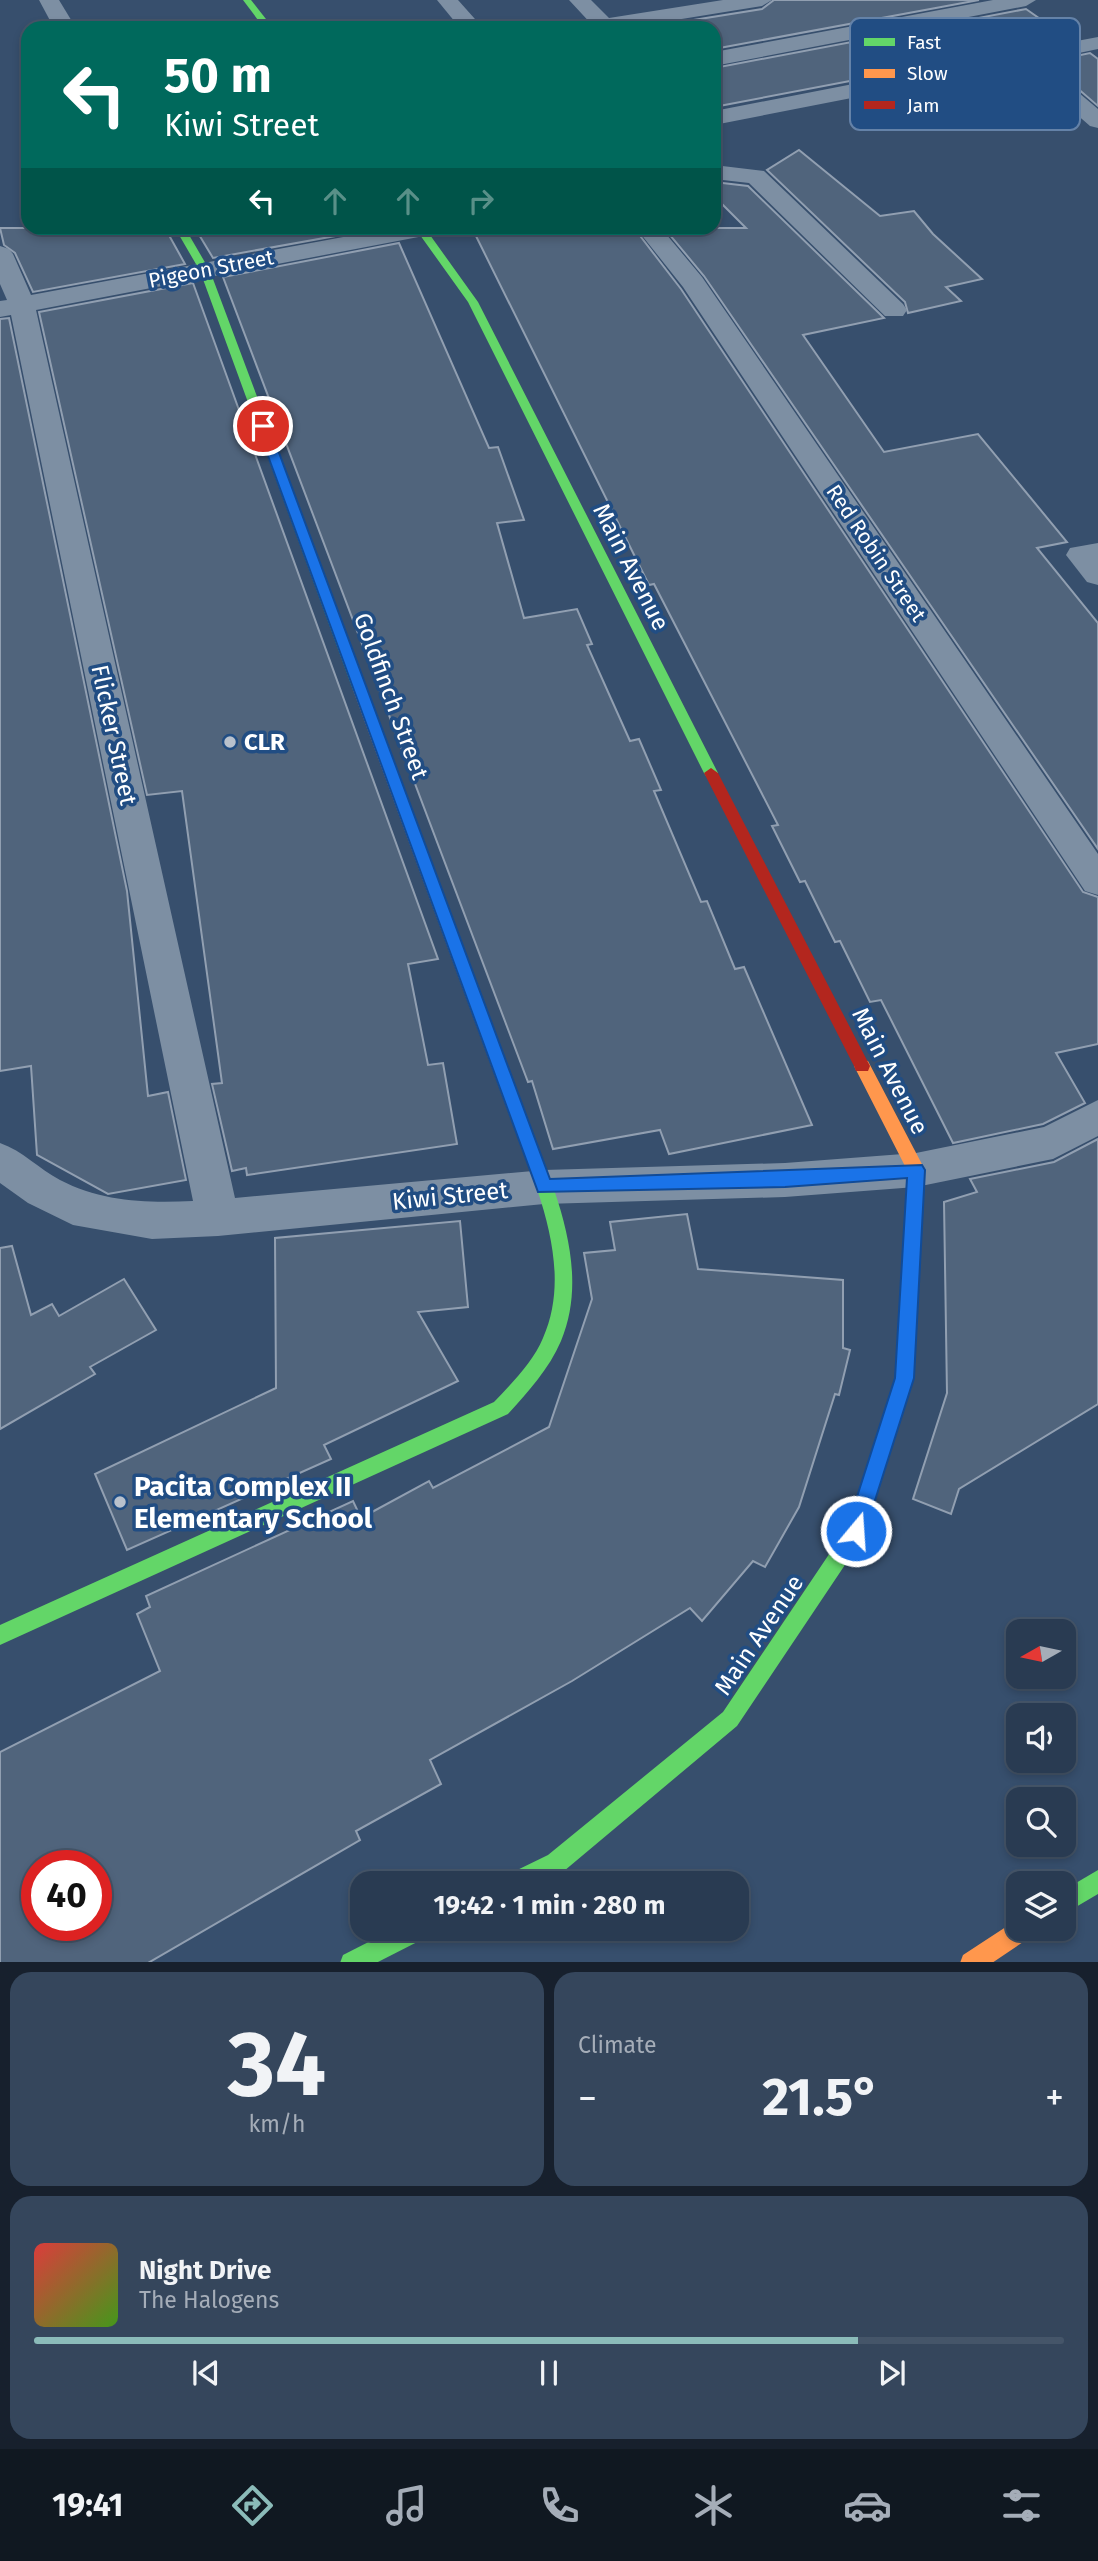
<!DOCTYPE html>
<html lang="en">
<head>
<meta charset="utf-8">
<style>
	:root { --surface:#293b52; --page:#35465c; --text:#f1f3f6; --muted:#a5adb8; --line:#455569; --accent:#8bbbb9 }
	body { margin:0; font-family:"Fira Sans",sans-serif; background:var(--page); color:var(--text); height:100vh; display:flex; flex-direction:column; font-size:26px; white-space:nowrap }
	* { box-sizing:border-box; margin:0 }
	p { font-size:23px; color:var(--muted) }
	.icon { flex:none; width:38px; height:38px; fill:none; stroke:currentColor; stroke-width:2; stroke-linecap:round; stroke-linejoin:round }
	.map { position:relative; height:1962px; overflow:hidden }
	.drawer { display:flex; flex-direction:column; gap:10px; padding:10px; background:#17202d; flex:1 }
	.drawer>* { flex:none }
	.top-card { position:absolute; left:21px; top:21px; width:700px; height:214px; border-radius:21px; box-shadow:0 4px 10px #0003,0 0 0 2px var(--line); background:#00695c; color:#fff; overflow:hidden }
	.needle { width:46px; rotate:261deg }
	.tools { position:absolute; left:1006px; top:1619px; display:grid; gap:14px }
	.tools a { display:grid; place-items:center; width:70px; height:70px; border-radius:14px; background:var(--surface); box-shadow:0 4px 10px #0003,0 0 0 2px var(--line); font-size:35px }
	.speed { position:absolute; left:21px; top:1850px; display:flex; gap:14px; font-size:35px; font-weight:700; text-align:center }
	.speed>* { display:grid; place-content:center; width:91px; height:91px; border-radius:50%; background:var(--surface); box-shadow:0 4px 10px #0003,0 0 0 2px var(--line); line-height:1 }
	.speed .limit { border:10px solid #d22; background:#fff; color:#111 }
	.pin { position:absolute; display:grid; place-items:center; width:60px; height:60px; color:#fff; margin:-30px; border:4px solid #fff; border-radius:50%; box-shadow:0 2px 7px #0007 }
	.me { position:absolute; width:77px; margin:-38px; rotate:18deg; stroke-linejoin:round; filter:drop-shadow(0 0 5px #0008) }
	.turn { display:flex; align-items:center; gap:24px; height:147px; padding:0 28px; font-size:32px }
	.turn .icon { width:91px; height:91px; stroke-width:2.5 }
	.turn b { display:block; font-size:49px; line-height:60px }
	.lanes { display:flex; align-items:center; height:66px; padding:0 28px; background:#0003; justify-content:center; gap:35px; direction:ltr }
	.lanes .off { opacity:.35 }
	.big { font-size:52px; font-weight:700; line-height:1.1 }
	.drawer .card { flex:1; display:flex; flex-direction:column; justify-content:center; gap:10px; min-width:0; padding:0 24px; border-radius:21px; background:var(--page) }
	.drawer .dial { align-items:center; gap:0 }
	.dial b { font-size:91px; line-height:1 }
	.song { display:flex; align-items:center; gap:21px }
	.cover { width:84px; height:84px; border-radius:10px; background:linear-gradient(135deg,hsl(0 70% 55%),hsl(100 70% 35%)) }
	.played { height:7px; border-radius:4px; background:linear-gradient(90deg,var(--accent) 80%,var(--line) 80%) }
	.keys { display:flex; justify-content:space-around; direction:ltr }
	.heat { display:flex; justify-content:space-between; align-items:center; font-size:38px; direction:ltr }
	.drawer .tiles { flex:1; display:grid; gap:10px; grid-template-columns:1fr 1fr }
	.card:last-child { grid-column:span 2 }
	.trip { position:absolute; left:350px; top:1871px; width:399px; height:70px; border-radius:21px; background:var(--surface); box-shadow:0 4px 10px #0003,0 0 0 2px var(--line); font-weight:700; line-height:70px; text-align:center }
	.tab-bar { display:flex; height:112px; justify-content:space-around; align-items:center; background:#101821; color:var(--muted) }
	.tab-bar .icon { width:49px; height:49px }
	.tab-bar .active { color:var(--accent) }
	.tab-bar b { font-size:32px; color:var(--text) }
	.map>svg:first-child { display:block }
</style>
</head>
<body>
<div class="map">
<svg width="1098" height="1963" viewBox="0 0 1098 1963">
	<rect width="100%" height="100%" fill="#374f6d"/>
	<g fill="#50647c" stroke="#919fb1" stroke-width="2" fill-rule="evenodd">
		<polygon points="774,0 979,0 714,49 714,28 680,28 675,23 762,9"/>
		<polygon points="1026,9 1070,40 1029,47 1011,38 998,47 1002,52 714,107 714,68"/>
		<polygon points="1090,53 1098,59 1098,106 1047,62"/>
		<polygon points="799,150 880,216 914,211 933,234 982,279 946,287 961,301 908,313 905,302 767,170"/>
		<polygon points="714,182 748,186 884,318 803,335 884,452 978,434 1067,542 1037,548 1098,623 1098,849 704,276 664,228 746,228 714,196"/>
		<polygon points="0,228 165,228 185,264 33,292 15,253 4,245"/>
		<polygon points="195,228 380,228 213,258"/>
		<polygon points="472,228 634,228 681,289 1083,892 1098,897 1098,1044 1056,1053 1085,1103 1043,1124 953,1143 881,1000 870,1002 840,941 835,942 805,881 800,882 772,826 778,825 654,584 649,585"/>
		<polygon points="399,243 489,448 498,447 524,520 497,523 524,618 577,609 592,644 587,645 630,741 639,739 661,790 654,791 701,902 707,901 735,969 744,967 812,1125 669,1154 660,1130 553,1149 532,1081 528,1082 223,277"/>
		<polygon points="193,283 438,959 408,964 428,1065 443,1063 457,1144 247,1175 246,1168 232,1171 212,1084 222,1083 182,791 147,795 39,312"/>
		<polygon points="9,318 127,891 148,1096 168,1092 186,1180 108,1194 37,1155 31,1066 0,1071 0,319"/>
		<polygon points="1098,1139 1098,1404 959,1489 951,1514 913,1499 947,1393 944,1202 977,1192 970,1179 1054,1162"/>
		<path d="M 687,1214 L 698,1269 L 843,1280 L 843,1348 L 850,1350 L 839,1395 L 835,1394 L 799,1507 L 765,1567 L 753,1561 L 702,1621 L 690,1608 L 572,1681 L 430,1760 L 441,1784 L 356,1831 L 360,1840 L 148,1963 L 0,1963 L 0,1752 L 160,1671 L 137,1614 L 150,1607 L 146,1596 L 353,1501 L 361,1518 L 429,1481 L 433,1488 L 549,1427 L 592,1299 L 584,1253 L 615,1250 L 610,1222 ZM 37,1866 L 96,1866 L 96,1925 L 37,1925 Z"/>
		<polygon points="460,1221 468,1307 418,1312 458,1381 324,1445 331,1459 127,1550 95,1474 276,1388 275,1238"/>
		<polygon points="12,1246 31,1315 52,1304 59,1316 124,1279 156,1330 90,1367 95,1374 0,1429 0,1248"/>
	</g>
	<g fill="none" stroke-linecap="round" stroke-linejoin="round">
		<g fill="#7d8fa3" fill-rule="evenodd">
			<polygon points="39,0 59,0 76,28 54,28"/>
			<polygon points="437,0 458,0 483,28 460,28"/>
			<polygon points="569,0 591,0 609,18 723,0 772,0 762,6 626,28 595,28"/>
			<polygon points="993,0 1036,0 1026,6 714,66 714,52"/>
			<polygon points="1098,37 1098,49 1041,61 1098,109 1098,128 1090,126 1020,65 714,125 714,111 1007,54 1001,47 1012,40 1029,50"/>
			<polygon points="714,165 764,171 903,304 907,310 903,316 885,316 749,183 714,179"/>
			<path d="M 392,228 L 441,228 L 438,233 L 429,235 L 36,310 L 235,1198 L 544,1170 L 785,1163 L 916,1153 L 1044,1127 L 1098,1100 L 1098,1136 L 1053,1159 L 916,1187 L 785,1197 L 544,1204 L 218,1236 L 152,1239 L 73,1225 L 28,1203 L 0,1183 L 0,1143 C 23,1151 39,1169 60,1180 C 102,1202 147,1203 193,1201 L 11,315 L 0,317 L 0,301 L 7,300 L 0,284 L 0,246 L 9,249 L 13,254 L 31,295 Z"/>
			<polygon points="636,228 661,228 702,277 1098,854 1098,895 1085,891 683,287"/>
			<polygon points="1098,543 1098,585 1087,582 1066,555 1070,548"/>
		</g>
		<g fill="#63d668" fill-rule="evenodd">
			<polygon points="243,0 251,0 273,28 264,28"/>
			<polygon points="175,228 185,228 210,271 367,690 365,693 360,694 353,690 200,271"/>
			<polygon points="415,228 425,228 478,302 718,773 716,776 706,776 704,773 468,302"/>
			<path d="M 517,1107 L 523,1109 L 525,1114 C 552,1183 592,1267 561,1341 C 549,1369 528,1392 508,1414 L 0,1645 L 0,1625 L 494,1402 C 512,1383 533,1362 543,1338 C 575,1266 534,1181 509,1114 L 511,1109 Z"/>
			<polygon points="898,1392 905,1394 907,1400 863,1538 737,1726 564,1871 539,1883 504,1883 507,1875 548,1855 723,1712 848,1526 889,1400 891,1394"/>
			<polygon points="1098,1870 1098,1894 1064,1914 1064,1890"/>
			<polygon points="396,1928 432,1928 429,1936 376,1963 340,1963 343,1955"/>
		</g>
		<g fill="#ff974d" fill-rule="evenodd">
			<polygon points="360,686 367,690 525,1114 523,1119 511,1119 509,1114 353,690"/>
			<polygon points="862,1060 868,1061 925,1170 914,1378 905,1406 898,1408 891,1406 889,1400 896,1378 907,1170 854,1066 856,1061"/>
			<polygon points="1018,1919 1018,1928 1035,1928 1032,1936 992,1963 960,1963 963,1955"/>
		</g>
		<polygon fill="#b3261e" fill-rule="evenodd" points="711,768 718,773 870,1066 868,1071 856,1071 854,1066 704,773"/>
	</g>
	<polygon fill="#1a73e8" stroke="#114b97" stroke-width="2" points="263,422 269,426 550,1179 922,1165 925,1170 914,1378 863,1538 856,1540 849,1538 846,1531 895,1378 907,1178 785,1187 538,1192 257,426"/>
	<g fill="#b9c1cc" stroke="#214d83" stroke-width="2.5">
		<circle cx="230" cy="742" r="7"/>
		<circle cx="120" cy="1502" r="7"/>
	</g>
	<g text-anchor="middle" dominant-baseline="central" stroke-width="7" stroke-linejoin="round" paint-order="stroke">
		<g font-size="21" fill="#fff" stroke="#214d83">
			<text transform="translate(211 269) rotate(-11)">Pigeon Street</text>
			<text transform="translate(876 553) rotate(56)">Red Robin Street</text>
		</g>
		<g font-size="24" fill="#fff" stroke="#214d83">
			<text transform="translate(631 567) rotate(63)">Main Avenue</text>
			<text transform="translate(391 696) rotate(70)">Goldfinch Street</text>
			<text transform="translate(114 735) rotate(78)">Flicker Street</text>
			<text transform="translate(890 1071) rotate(63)">Main Avenue</text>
			<text transform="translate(450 1196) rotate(-6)">Kiwi Street</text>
			<text transform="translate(759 1635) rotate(-56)">Main Avenue</text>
		</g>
		<g font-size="24" font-weight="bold" fill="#fff" stroke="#214d83" text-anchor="start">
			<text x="244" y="742">CLR</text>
		</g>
		<g font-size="28" font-weight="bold" fill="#fff" stroke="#214d83" text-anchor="start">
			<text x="134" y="1486">Pacita Complex II<tspan x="134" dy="32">Elementary School</tspan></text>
		</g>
	</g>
	<rect x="850" y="18" width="230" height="112" rx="10" fill="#214d83" stroke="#6482a8" stroke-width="2"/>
	<rect x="864" y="38" width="31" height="8" fill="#63d668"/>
	<rect x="864" y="69" width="31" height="9" fill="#ff974d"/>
	<rect x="864" y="101" width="31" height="8" fill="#b3261e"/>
	<g font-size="19" fill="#fff">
		<text x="907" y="49">Fast</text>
		<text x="907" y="80">Slow</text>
		<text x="907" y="112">Jam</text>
	</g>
</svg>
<div class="tools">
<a><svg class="needle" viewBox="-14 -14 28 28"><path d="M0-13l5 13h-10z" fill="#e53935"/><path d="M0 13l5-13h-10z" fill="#a5adb8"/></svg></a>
<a><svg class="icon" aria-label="sound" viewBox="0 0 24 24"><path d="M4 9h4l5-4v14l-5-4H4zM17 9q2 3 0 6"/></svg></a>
<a><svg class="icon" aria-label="search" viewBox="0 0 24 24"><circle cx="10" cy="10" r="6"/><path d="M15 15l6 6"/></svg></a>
<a><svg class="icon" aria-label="layers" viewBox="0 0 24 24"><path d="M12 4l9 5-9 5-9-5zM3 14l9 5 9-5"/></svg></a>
</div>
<div class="speed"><div class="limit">40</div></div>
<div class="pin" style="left:263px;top:426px;background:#d93025"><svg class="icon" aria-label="arrive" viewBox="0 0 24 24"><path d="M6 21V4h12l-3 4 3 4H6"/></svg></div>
<svg class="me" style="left:856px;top:1531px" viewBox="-20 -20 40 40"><circle r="17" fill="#1a73e8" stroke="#fff" stroke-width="3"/><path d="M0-11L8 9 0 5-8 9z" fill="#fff"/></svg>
<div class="trip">19:42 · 1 min · 280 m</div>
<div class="top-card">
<div class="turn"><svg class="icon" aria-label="left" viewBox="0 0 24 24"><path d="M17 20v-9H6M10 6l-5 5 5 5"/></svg><div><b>50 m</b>Kiwi Street</div></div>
<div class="lanes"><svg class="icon" aria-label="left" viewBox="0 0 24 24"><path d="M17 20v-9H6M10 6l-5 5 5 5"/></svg><svg class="icon off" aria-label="ahead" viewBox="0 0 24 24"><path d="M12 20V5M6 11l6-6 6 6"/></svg><svg class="icon off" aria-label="ahead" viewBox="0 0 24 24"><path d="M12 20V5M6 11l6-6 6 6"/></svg><svg class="icon off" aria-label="right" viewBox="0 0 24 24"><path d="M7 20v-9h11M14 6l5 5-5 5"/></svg></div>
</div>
</div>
<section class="drawer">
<div class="tiles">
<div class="card dial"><b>34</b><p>km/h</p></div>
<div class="card"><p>Climate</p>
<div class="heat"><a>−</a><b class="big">21.5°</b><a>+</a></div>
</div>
<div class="card">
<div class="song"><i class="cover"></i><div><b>Night Drive</b><p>The Halogens</p></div></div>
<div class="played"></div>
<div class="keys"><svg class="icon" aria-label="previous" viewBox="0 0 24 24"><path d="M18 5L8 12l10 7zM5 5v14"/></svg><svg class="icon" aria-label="pause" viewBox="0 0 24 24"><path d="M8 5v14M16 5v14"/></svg><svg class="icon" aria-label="next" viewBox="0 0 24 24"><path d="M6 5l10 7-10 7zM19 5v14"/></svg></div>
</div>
</div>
</section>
<nav class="tab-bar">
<b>19:41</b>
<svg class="icon active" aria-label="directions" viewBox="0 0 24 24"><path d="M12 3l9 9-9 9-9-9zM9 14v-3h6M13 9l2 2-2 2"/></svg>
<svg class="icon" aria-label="music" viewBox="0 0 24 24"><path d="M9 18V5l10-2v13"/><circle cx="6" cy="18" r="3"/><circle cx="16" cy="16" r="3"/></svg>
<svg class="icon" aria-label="phone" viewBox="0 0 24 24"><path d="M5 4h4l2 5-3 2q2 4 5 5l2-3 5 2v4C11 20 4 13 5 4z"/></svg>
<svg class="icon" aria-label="climate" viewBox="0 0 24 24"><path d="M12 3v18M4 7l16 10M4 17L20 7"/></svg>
<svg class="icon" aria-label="car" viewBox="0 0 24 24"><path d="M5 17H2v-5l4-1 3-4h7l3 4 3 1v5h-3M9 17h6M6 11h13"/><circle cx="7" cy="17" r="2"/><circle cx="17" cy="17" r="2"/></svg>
<svg class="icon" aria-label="filters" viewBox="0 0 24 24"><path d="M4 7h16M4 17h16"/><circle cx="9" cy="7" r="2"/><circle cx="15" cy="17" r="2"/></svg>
</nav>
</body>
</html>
